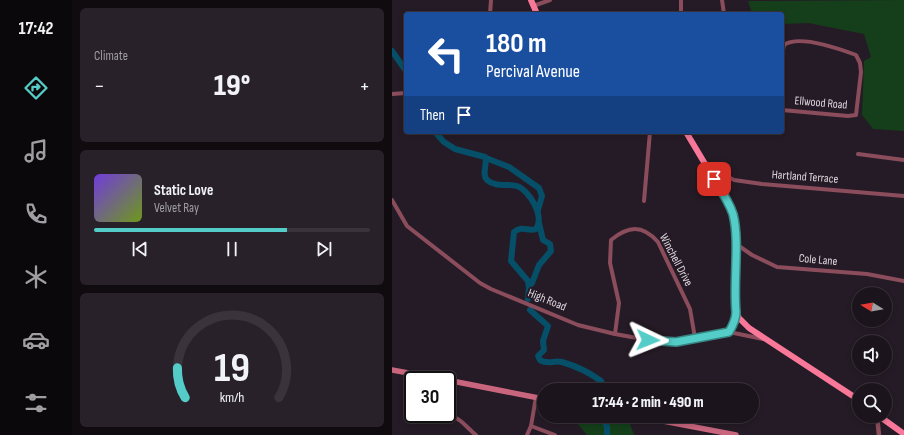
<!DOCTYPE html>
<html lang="en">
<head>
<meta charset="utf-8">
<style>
	:root { --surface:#1c141c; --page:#292129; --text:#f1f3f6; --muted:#a09ea3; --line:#3a333b; --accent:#54cdc8 }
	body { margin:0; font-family:"Sofia Sans Condensed",sans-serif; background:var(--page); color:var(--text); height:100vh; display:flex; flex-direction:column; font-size:15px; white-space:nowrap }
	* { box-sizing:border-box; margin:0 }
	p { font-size:13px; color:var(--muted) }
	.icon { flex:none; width:22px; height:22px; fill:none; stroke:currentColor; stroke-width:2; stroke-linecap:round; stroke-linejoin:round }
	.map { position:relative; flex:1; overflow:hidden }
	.details { display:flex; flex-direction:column; gap:8px; padding:8px; background:#0f0b0f; width:320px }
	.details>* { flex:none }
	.top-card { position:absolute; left:12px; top:12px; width:380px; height:122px; border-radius:4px; box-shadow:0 2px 6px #0003,0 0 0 1px var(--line); background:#1a4fa0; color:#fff; overflow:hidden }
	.needle { width:26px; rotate:281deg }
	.controls { position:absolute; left:460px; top:287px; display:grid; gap:8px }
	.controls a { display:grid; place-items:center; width:40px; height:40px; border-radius:50%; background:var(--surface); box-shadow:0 2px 6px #0003,0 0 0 1px var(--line); font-size:20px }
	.speed { position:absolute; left:12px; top:371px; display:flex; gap:8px; font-size:20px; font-weight:700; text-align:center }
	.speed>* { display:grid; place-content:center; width:52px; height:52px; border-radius:50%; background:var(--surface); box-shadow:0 2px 6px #0003,0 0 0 1px var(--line); line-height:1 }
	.speed .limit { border:2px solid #111; border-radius:6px; background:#fff; color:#111 }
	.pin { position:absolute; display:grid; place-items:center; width:34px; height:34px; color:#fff; margin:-17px; border-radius:8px; box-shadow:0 2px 6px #0006 }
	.me { position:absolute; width:44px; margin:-22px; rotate:92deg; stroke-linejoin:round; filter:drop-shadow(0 0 3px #0008) }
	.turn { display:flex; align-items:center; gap:14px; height:84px; padding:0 16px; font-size:18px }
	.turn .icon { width:52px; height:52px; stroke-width:2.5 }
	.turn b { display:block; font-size:28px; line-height:34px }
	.then { display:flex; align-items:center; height:38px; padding:0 16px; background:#0003; gap:8px; font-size:15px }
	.big { font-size:30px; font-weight:800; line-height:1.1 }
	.details .tile { flex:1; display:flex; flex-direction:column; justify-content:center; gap:6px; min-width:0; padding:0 14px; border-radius:6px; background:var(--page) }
	.details .dial { align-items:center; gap:0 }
	.dial svg { height:104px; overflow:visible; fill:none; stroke:var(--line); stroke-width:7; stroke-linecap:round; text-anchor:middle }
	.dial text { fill:var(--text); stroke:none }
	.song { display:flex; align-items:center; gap:12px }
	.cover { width:48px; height:48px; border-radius:6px; background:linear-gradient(135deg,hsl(260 70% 55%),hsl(80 70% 35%)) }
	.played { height:4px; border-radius:2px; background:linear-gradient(90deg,var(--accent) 70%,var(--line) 70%) }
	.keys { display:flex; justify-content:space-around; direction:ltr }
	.heat { display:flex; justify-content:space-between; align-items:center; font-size:22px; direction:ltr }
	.trip { position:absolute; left:145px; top:383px; width:222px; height:40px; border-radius:20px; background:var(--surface); box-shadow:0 2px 6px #0003,0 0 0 1px var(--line); font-weight:800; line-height:40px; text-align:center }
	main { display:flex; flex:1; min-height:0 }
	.menu { display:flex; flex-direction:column; width:72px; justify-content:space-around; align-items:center; background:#0b080b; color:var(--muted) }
	.menu .icon { width:28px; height:28px }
	.menu .current { color:var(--accent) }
	.menu b { font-size:18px; color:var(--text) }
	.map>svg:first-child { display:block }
</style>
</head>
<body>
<main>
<nav class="menu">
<b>17:42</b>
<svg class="icon current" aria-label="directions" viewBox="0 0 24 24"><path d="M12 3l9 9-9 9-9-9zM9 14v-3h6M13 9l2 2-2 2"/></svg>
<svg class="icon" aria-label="music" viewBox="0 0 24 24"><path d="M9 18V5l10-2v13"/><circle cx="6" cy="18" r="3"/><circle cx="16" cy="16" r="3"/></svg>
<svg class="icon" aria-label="phone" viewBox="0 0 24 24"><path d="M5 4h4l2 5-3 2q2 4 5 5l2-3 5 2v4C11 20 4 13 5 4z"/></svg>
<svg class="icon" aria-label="climate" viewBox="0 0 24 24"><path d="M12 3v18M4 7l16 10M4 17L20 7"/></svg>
<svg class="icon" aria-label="car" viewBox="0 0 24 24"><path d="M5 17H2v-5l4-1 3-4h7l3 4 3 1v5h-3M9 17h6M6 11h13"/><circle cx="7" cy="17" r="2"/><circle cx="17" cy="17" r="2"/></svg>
<svg class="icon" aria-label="filters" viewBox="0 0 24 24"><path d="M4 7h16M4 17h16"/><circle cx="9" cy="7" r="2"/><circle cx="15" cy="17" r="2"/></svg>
</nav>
<section class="details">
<div class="tile"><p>Climate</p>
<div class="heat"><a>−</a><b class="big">19°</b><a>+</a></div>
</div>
<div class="tile">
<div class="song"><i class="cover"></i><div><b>Static Love</b><p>Velvet Ray</p></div></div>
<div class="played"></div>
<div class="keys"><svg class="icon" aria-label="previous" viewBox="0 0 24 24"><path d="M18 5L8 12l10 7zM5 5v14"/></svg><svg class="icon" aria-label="pause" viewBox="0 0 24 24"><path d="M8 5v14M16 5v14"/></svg><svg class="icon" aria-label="next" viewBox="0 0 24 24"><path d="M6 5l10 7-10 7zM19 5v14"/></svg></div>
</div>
<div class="tile dial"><svg viewBox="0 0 100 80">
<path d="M14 69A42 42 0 1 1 86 69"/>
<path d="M14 69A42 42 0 0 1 8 46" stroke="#54cdc8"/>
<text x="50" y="56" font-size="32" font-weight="700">19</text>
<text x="50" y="72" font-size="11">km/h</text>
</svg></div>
</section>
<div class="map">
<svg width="512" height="435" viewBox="0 0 512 435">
	<rect width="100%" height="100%" fill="#251b26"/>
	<g fill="#143f1a">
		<polygon points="512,0 512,131 481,129 470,115 472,61 479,57 472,34 416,23 390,24 390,14 360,14 356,1"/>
		<polygon points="179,416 220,416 234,419 238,424 242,435 195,435"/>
	</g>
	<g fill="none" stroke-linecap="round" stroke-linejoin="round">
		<g stroke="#054f69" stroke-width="6">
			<polyline points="0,51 14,71"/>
			<path d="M 43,132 L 52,142 L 63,149 L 93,157 C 96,164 89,174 95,180 C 104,188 115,183 125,186 C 137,190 153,216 144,229 C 136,232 131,225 122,232 L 119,261 L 136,281 L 137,288 L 136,299"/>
			<polyline points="94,158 117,167 147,188 150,196 146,210"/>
			<polyline points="137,286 140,283 147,265 159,251 158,244 151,240 147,223"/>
			<path d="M 138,310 L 156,326 L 151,341 L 152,350 L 146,356 L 148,360 C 155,365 162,360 170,362 C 184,366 198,373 209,381 L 212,390"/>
			<polyline points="210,416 215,427 215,435"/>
		</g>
		<g stroke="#8b4d5c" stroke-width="4">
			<polyline points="289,0 289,14"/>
			<polyline points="330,0 332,14"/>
			<polyline points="141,6 158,0"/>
			<polyline points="98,14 99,0"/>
			<path d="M 390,55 L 392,45 C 407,34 448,49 464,55 L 468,63 L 469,72 L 464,115 L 456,116 L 390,110"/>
			<polyline points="0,94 14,93"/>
			<polyline points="466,154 512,160"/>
			<polyline points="315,166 342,180 370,184 512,196"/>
			<polyline points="0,200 15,226 88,283 99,289 186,325 223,334 256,340 284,342 337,332 371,339"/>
			<polyline points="252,201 258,132"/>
			<polyline points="344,244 360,255 385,267 475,274 512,281"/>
			<polyline points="337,332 344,313"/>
			<path d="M 223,334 L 227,303 L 218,263 L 219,240 C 236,226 250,224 266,242 L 298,309 L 303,338"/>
			<path d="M 56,415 C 68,417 75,428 84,435"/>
			<polyline points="139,426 163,435"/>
			<polyline points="135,435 139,426 144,397"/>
		</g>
		<polyline stroke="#8b4d5c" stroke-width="4.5" points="485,416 487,435"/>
		<g stroke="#c9667e" stroke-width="5.5">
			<polyline points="0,370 54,380"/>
			<polyline points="55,380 152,399"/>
			<polyline points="245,416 344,435"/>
		</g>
		<g stroke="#f97899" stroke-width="6">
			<polyline points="139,0 145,14"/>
			<path d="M 294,132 L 337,204 C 350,237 341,274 343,309 L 347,318 L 357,328 L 467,400"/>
			<polyline points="487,416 512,434"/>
		</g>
	</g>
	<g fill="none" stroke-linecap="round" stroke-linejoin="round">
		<g stroke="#378582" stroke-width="10">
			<path id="route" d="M 256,340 L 284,342 L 337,332 C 340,327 344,318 344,312 C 341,282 348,241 341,214 C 337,202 329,190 322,179"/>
		</g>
		<use href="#route" stroke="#54cdc8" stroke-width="7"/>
	</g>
	<g text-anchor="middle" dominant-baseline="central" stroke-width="4" stroke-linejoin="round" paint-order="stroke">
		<g font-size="12" fill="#dfd8df" stroke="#251b26">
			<text transform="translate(429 103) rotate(5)">Ellwood Road</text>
			<text transform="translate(413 177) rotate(4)">Hartland Terrace</text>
			<text transform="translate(284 260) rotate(62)">Winchell Drive</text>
			<text transform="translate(426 260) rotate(5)">Cole Lane</text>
			<text transform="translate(155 300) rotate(22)">High Road</text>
		</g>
	</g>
</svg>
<div class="controls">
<a><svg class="needle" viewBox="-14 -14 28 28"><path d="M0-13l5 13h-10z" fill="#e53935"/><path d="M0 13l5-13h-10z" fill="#a09ea3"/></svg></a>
<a><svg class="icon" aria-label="sound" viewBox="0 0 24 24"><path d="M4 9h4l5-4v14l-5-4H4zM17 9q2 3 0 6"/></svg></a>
<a><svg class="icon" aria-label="search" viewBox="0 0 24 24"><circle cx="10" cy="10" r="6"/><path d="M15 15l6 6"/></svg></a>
</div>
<div class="speed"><div class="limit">30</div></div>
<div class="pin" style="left:322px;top:179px;background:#d93025"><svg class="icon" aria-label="arrive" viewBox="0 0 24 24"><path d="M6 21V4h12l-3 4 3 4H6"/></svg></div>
<svg class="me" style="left:256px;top:340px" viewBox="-20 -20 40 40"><path d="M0-17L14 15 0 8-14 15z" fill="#54cdc8" stroke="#fff" stroke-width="4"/></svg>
<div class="trip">17:44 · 2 min · 490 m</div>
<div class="top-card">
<div class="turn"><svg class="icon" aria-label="left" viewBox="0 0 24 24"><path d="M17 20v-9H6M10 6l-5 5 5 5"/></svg><div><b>180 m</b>Percival Avenue</div></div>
<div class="then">Then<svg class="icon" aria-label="arrive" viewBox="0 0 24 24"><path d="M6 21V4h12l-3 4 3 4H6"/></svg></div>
</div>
</div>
</main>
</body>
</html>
